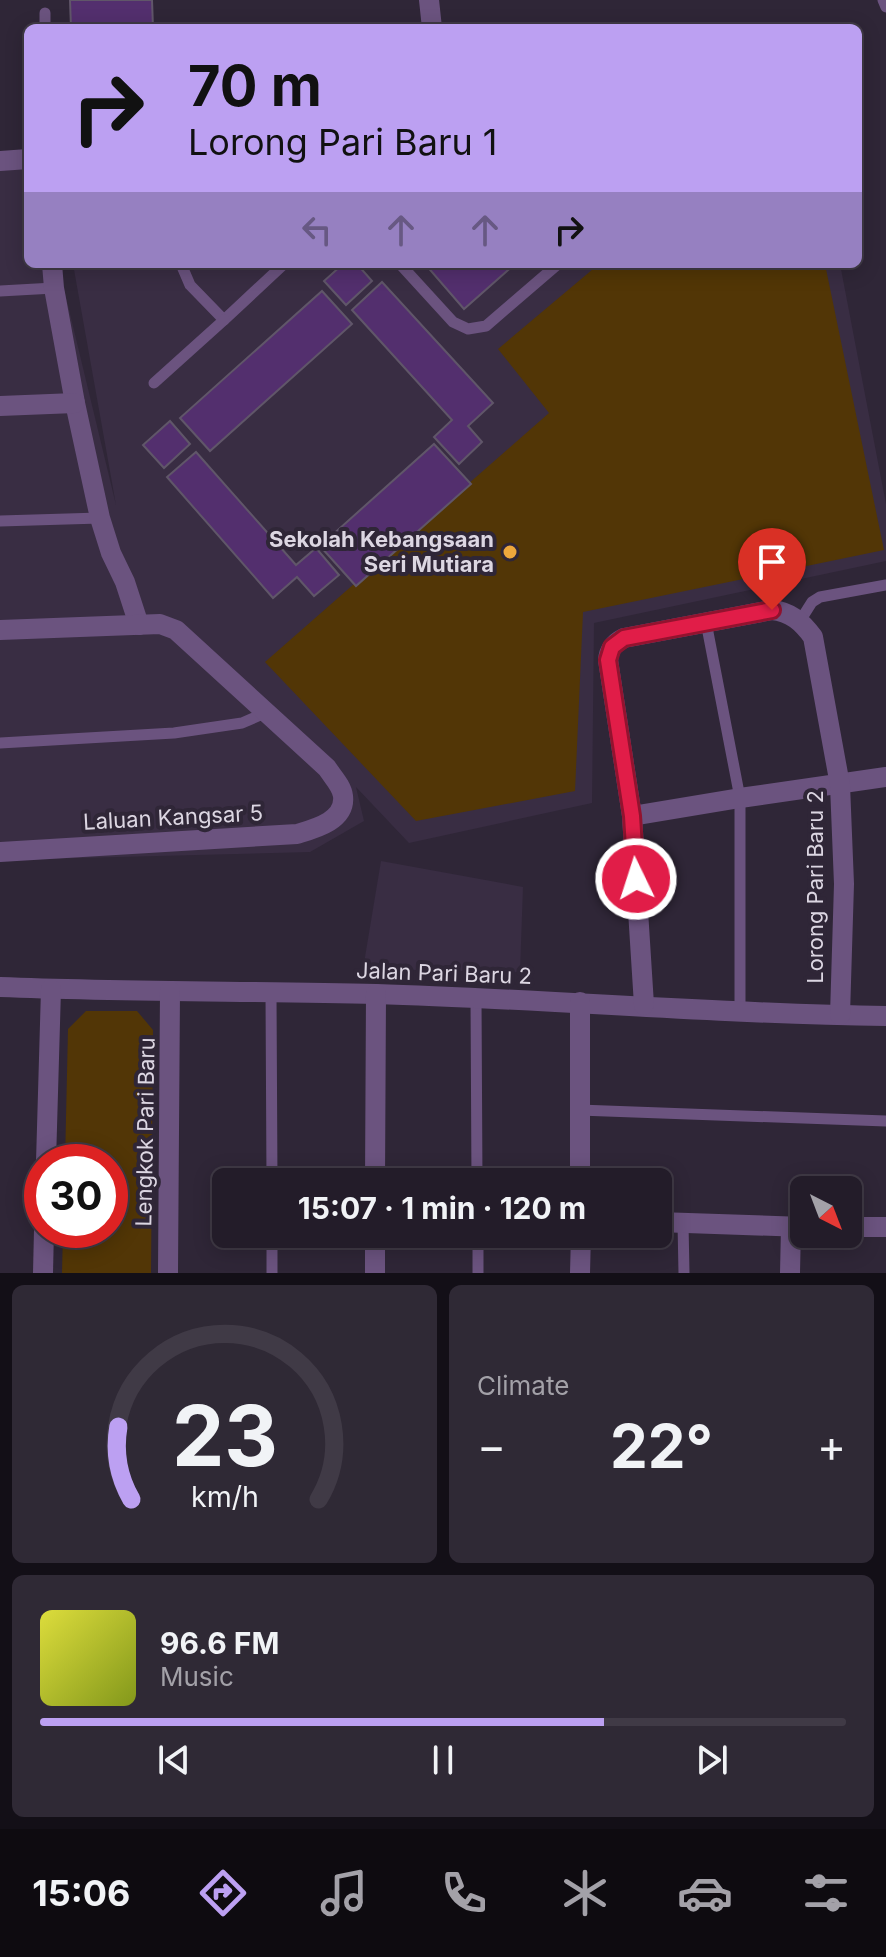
<!DOCTYPE html>
<html lang="en">
<head>
<meta charset="utf-8">
<style>
	:root { --surface:#231c29; --page:#2f2935; --text:#f1f3f6; --muted:#a3a1a8; --line:#403a46; --accent:#bca0f2 }
	body { margin:0; font-family:Inter,sans-serif; background:var(--page); color:var(--text); height:100vh; display:flex; flex-direction:column; font-size:30px; white-space:nowrap }
	* { box-sizing:border-box; margin:0 }
	p { font-size:26px; color:var(--muted) }
	.icon { flex:none; width:44px; height:44px; fill:none; stroke:currentColor; stroke-width:2; stroke-linecap:round; stroke-linejoin:round }
	.map { position:relative; height:1273px; overflow:hidden }
	.panel { display:flex; flex-direction:column; gap:12px; padding:12px; background:#130f17; flex:1 }
	.panel>* { flex:none }
	.banner { position:absolute; left:24px; top:24px; width:838px; height:244px; border-radius:12px; box-shadow:0 4px 20px #0003,0 0 0 2px var(--line); background:#bca0f2; color:#111; overflow:hidden }
	.needle { width:52px; rotate:138deg }
	.buttons { position:absolute; left:790px; top:1176px; display:grid; gap:16px }
	.buttons a { display:grid; place-items:center; width:72px; height:72px; border-radius:12px; background:var(--surface); box-shadow:0 4px 20px #0003,0 0 0 2px var(--line); font-size:40px }
	.speed { position:absolute; left:24px; top:1144px; display:flex; gap:16px; font-size:40px; font-weight:700; text-align:center }
	.speed>* { display:grid; place-content:center; width:104px; height:104px; border-radius:50%; background:var(--surface); box-shadow:0 4px 20px #0003,0 0 0 2px var(--line); line-height:1 }
	.speed .limit { border:12px solid #d22; background:#fff; color:#111 }
	.pin { position:absolute; display:grid; place-items:center; width:68px; height:68px; color:#fff; margin:-82px -34px; border-radius:50% 50% 50% 0; rotate:-45deg; box-shadow:0 0 8px #0007 }
	.pin .icon { rotate:45deg }
	.me { position:absolute; width:88px; margin:-44px; rotate:356deg; stroke-linejoin:round; filter:drop-shadow(0 0 6px #0008) }
	.turn { display:flex; align-items:center; gap:28px; height:168px; padding:0 32px; font-size:36px }
	.turn .icon { width:104px; height:104px; stroke-width:2.5 }
	.turn b { display:block; font-size:56px; line-height:68px }
	.lanes { display:flex; align-items:center; height:76px; padding:0 32px; background:#0003; justify-content:center; gap:40px; direction:ltr }
	.lanes .off { opacity:.35 }
	.big { font-size:60px; font-weight:700; line-height:1.1 }
	.panel .tile { flex:1; display:flex; flex-direction:column; justify-content:center; gap:12px; min-width:0; padding:0 28px; border-radius:12px; background:var(--page) }
	.panel .dial { align-items:center; gap:0 }
	.dial svg { height:208px; overflow:visible; fill:none; stroke:var(--line); stroke-width:7; stroke-linecap:round; text-anchor:middle }
	.dial text { fill:var(--text); stroke:none }
	.song { display:flex; align-items:center; gap:24px }
	.cover { width:96px; height:96px; border-radius:12px; background:linear-gradient(135deg,hsl(60 70% 55%),hsl(70 70% 35%)) }
	.played { height:8px; border-radius:4px; background:linear-gradient(90deg,var(--accent) 70%,var(--line) 70%) }
	.keys { display:flex; justify-content:space-around; direction:ltr }
	.heat { display:flex; justify-content:space-between; align-items:center; font-size:44px; direction:ltr }
	.panel .tiles { flex:1; display:grid; gap:12px; grid-template-columns:1fr 1fr }
	.tile:last-child { grid-column:span 2 }
	.trip { position:absolute; left:212px; top:1168px; width:460px; height:80px; border-radius:12px; background:var(--surface); box-shadow:0 4px 20px #0003,0 0 0 2px var(--line); font-weight:700; line-height:80px; text-align:center }
	.dock { display:flex; height:128px; justify-content:space-around; align-items:center; background:#0e0b10; color:var(--muted) }
	.dock .icon { width:56px; height:56px }
	.dock .on { color:var(--accent) }
	.dock b { font-size:36px; color:var(--text) }
	.map>svg:first-child { display:block }
</style>
</head>
<body>
<div class="map">
<svg width="886" height="1273" viewBox="0 0 886 1273">
	<rect width="100%" height="100%" fill="#2f2637"/>
	<g fill="#392d43">
		<polygon points="28,153 28,264 58,264 116,505 73,264 840,264 886,504 886,561 594,623 592,803 409,843 356,787 364,821 310,852 0,860 0,154"/>
		<polygon points="381,861 523,887 520,972 363,969"/>
	</g>
	<g fill="#523606">
		<polygon points="599,264 825,264 884,550 583,612 575,791 416,821 265,662 549,413 498,349"/>
		<polygon points="86,1011 137,1011 153,1030 151,1273 62,1273 63,1230 110,1230 110,1162 65,1162 68,1029"/>
	</g>
	<g fill="#532f6e" stroke="#605669" stroke-width="2">
		<polygon points="70,0 152,0 153,28 71,28"/>
		<polygon points="343,264 357,264 372,281 346,305 324,281"/>
		<polygon points="425,264 515,264 464,309"/>
		<polygon points="382,282 493,403 468,426 482,442 459,464 434,437 452,420 352,310"/>
		<polygon points="322,291 352,324 210,451 180,418"/>
		<polygon points="170,421 190,444 164,468 143,445"/>
		<polygon points="434,444 471,484 356,586 320,546"/>
		<polygon points="196,452 296,565 316,548 339,575 314,596 297,577 273,598 167,477"/>
	</g>
	<g fill="none" stroke-linecap="round" stroke-linejoin="round">
		<g stroke="#6b537f" stroke-width="11">
			<polyline points="883,0 886,7"/>
			<polyline points="45,28 45,13"/>
			<polyline points="181,264 190,285 224,320 284,264"/>
			<polyline points="400,264 453,322 468,329 486,326 558,264"/>
			<polyline points="0,291 54,288"/>
			<polyline points="154,383 224,320"/>
			<polyline points="0,521 100,518"/>
			<polyline points="800,621 812,602 820,597 886,585"/>
			<polyline points="706,622 740,798 740,1010"/>
			<polyline points="0,743 174,733 242,723 258,716 264,710"/>
			<polyline points="271,993 272,1182"/>
			<polyline points="476,998 477,1182"/>
			<polyline points="579,1110 886,1121"/>
			<polyline points="683,1223 684,1273"/>
			<polyline points="272,1234 272,1273"/>
			<polyline points="478,1234 478,1273"/>
		</g>
		<g stroke="#6b537f" stroke-width="20">
			<polyline points="429,0 432,28"/>
			<polyline points="0,161 28,159"/>
			<polyline points="52,264 54,288 75,403 100,518 111,553 125,582 139,625"/>
			<polyline points="0,406 75,403"/>
			<path d="M 0,630 L 160,624 L 176,630 L 327,768 C 332,776 342,786 343,796 C 346,821 314,829 297,834 L 0,852"/>
			<polyline points="632,816 740,798 886,777"/>
			<path d="M 0,987 C 125,992 251,991 376,994 C 546,999 716,1014 886,1016"/>
			<polyline points="580,1002 580,1182"/>
			<path d="M 644,1005 L 632,816 L 608,660 C 609,649 614,643 624,638 L 772,610 C 791,612 802,622 813,637 L 840,785 L 844,884 L 840,1015"/>
			<polyline points="46,1162 51,989"/>
			<polyline points="375,1182 376,994"/>
			<polyline points="658,1222 804,1227"/>
			<polyline points="848,1227 886,1227"/>
			<polyline points="43,1273 44,1230"/>
			<polyline points="168,1273 170,991"/>
			<polyline points="375,1273 375,1234"/>
			<polyline points="580,1273 581,1234"/>
			<polyline points="790,1273 791,1227"/>
		</g>
	</g>
	<g fill="none" stroke-linecap="round" stroke-linejoin="round">
		<g stroke="#92132f" stroke-width="20">
			<polyline id="route" points="636,879 632,816 608,660 612,647 624,638 772,610"/>
		</g>
		<use href="#route" stroke="#e11d48" stroke-width="14"/>
	</g>
	<circle fill="#eea83c" stroke="#2f2637" stroke-width="3" cx="510" cy="552" r="8"/>
	<g text-anchor="middle" dominant-baseline="central" stroke-width="8" stroke-linejoin="round" paint-order="stroke">
		<g font-size="22" font-weight="bold" fill="#dcd6e2" stroke="#2f2637" text-anchor="end">
			<text x="494" y="539">Sekolah Kebangsaan<tspan x="494" dy="25">Seri Mutiara</tspan></text>
		</g>
		<g font-size="22" fill="#dcd6e2" stroke="#2f2637">
			<text transform="translate(173 817) rotate(-3)">Laluan Kangsar 5</text>
			<text transform="translate(815 887) rotate(-90)">Lorong Pari Baru 2</text>
			<text transform="translate(444 973) rotate(2)">Jalan Pari Baru 2</text>
			<text transform="translate(145 1132) rotate(-89)">Lengkok Pari Baru</text>
		</g>
	</g>
</svg>
<div class="buttons">
<a><svg class="needle" viewBox="-14 -14 28 28"><path d="M0-13l5 13h-10z" fill="#e53935"/><path d="M0 13l5-13h-10z" fill="#a3a1a8"/></svg></a>
</div>
<div class="speed"><div class="limit">30</div></div>
<div class="pin" style="left:772px;top:610px;background:#d93025"><svg class="icon" aria-label="arrive" viewBox="0 0 24 24"><path d="M6 21V4h12l-3 4 3 4H6"/></svg></div>
<svg class="me" style="left:636px;top:879px" viewBox="-20 -20 40 40"><circle r="17" fill="#e11d48" stroke="#fff" stroke-width="3"/><path d="M0-11L8 9 0 5-8 9z" fill="#fff"/></svg>
<div class="trip">15:07 · 1 min · 120 m</div>
<div class="banner">
<div class="turn"><svg class="icon" aria-label="right" viewBox="0 0 24 24"><path d="M7 20v-9h11M14 6l5 5-5 5"/></svg><div><b>70 m</b>Lorong Pari Baru 1</div></div>
<div class="lanes"><svg class="icon off" aria-label="left" viewBox="0 0 24 24"><path d="M17 20v-9H6M10 6l-5 5 5 5"/></svg><svg class="icon off" aria-label="ahead" viewBox="0 0 24 24"><path d="M12 20V5M6 11l6-6 6 6"/></svg><svg class="icon off" aria-label="ahead" viewBox="0 0 24 24"><path d="M12 20V5M6 11l6-6 6 6"/></svg><svg class="icon" aria-label="right" viewBox="0 0 24 24"><path d="M7 20v-9h11M14 6l5 5-5 5"/></svg></div>
</div>
</div>
<section class="panel">
<div class="tiles">
<div class="tile dial"><svg viewBox="0 0 100 80">
<path d="M14 69A42 42 0 1 1 86 69"/>
<path d="M14 69A42 42 0 0 1 9 41" stroke="#bca0f2"/>
<text x="50" y="56" font-size="32" font-weight="700">23</text>
<text x="50" y="72" font-size="11">km/h</text>
</svg></div>
<div class="tile"><p>Climate</p>
<div class="heat"><a>−</a><b class="big">22°</b><a>+</a></div>
</div>
<div class="tile">
<div class="song"><i class="cover"></i><div><b>96.6 FM</b><p>Music</p></div></div>
<div class="played"></div>
<div class="keys"><svg class="icon" aria-label="previous" viewBox="0 0 24 24"><path d="M18 5L8 12l10 7zM5 5v14"/></svg><svg class="icon" aria-label="pause" viewBox="0 0 24 24"><path d="M8 5v14M16 5v14"/></svg><svg class="icon" aria-label="next" viewBox="0 0 24 24"><path d="M6 5l10 7-10 7zM19 5v14"/></svg></div>
</div>
</div>
</section>
<nav class="dock">
<b>15:06</b>
<svg class="icon on" aria-label="directions" viewBox="0 0 24 24"><path d="M12 3l9 9-9 9-9-9zM9 14v-3h6M13 9l2 2-2 2"/></svg>
<svg class="icon" aria-label="music" viewBox="0 0 24 24"><path d="M9 18V5l10-2v13"/><circle cx="6" cy="18" r="3"/><circle cx="16" cy="16" r="3"/></svg>
<svg class="icon" aria-label="phone" viewBox="0 0 24 24"><path d="M5 4h4l2 5-3 2q2 4 5 5l2-3 5 2v4C11 20 4 13 5 4z"/></svg>
<svg class="icon" aria-label="climate" viewBox="0 0 24 24"><path d="M12 3v18M4 7l16 10M4 17L20 7"/></svg>
<svg class="icon" aria-label="car" viewBox="0 0 24 24"><path d="M5 17H2v-5l4-1 3-4h7l3 4 3 1v5h-3M9 17h6M6 11h13"/><circle cx="7" cy="17" r="2"/><circle cx="17" cy="17" r="2"/></svg>
<svg class="icon" aria-label="filters" viewBox="0 0 24 24"><path d="M4 7h16M4 17h16"/><circle cx="9" cy="7" r="2"/><circle cx="15" cy="17" r="2"/></svg>
</nav>
</body>
</html>
